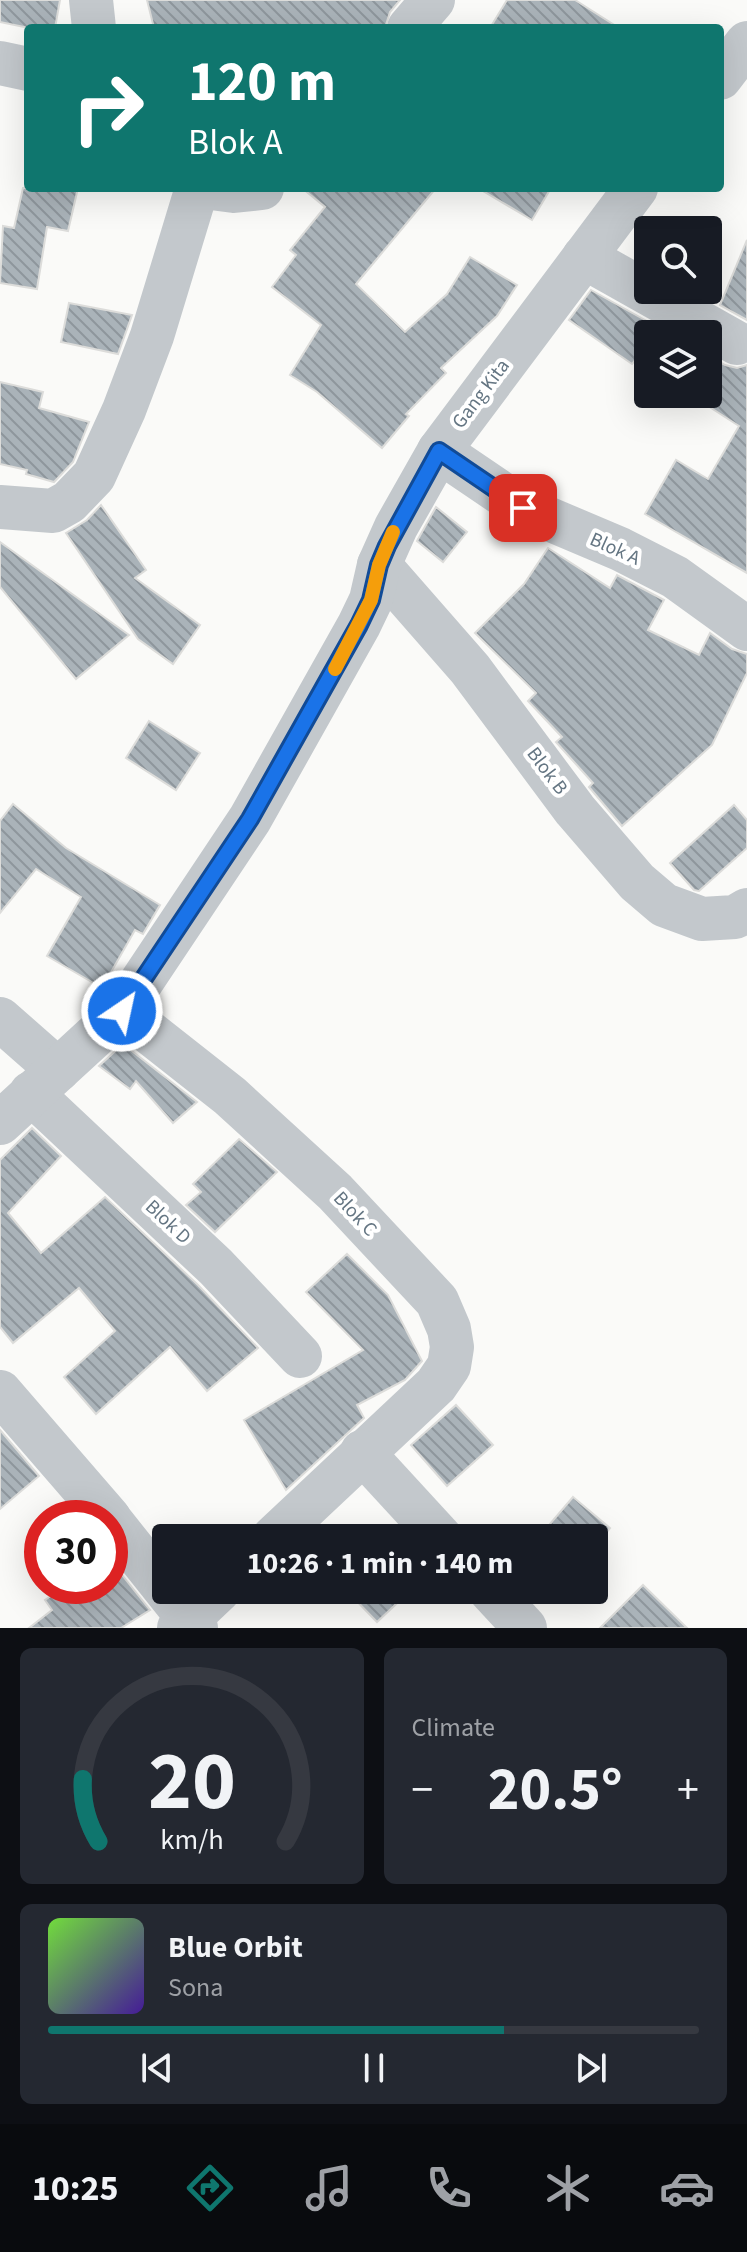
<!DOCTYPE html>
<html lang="en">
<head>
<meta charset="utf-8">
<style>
	:root { --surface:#171b24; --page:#242831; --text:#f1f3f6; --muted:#9ea1a6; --line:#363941; --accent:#0f766e }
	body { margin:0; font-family:"Source Sans 3",sans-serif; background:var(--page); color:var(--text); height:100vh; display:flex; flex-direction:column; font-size:30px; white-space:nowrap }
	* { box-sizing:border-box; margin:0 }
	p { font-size:26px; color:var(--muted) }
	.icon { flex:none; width:44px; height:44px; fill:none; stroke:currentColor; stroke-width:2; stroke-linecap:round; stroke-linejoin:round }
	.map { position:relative; height:1628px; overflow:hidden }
	.sheet { display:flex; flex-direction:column; gap:20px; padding:20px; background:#0d0f14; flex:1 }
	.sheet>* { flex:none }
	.hud { position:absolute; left:24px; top:24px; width:700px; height:168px; border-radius:8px; box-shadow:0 8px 32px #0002; background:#0f766e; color:#fff; overflow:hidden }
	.buttons { position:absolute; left:634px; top:216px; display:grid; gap:16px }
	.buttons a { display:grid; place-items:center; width:88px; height:88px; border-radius:8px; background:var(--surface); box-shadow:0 8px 32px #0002; font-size:40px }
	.speed { position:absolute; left:24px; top:1500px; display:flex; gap:16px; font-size:40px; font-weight:700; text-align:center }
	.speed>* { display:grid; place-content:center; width:104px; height:104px; border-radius:50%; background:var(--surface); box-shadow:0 8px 32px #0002; line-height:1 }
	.speed .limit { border:12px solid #d22; background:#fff; color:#111 }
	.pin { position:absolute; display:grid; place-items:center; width:68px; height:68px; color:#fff; margin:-34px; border-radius:16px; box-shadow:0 4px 12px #0006 }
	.me { position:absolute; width:88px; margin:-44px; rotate:34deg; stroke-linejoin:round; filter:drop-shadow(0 0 6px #0008) }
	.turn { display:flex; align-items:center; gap:28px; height:168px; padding:0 32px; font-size:36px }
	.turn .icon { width:104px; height:104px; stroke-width:2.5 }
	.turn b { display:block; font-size:56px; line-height:68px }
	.big { font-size:60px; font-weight:700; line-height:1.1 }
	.sheet .tile { flex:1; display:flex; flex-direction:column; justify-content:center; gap:12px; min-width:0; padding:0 28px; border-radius:12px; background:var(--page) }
	.sheet .dial { align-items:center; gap:0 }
	.dial svg { height:208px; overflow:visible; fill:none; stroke:var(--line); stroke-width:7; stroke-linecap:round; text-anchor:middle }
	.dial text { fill:var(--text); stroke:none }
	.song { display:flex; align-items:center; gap:24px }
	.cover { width:96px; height:96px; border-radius:12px; background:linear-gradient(135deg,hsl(100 70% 55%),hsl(260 70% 35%)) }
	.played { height:8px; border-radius:4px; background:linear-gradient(90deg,var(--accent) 70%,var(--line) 70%) }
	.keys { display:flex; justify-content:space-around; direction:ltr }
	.heat { display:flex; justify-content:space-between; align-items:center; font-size:44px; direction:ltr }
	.sheet .tiles { flex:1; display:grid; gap:20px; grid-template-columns:1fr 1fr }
	.tile:last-child { grid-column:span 2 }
	.trip { position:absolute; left:152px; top:1524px; width:456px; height:80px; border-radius:8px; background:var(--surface); box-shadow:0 8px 32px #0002; font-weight:700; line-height:80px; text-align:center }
	.tab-bar { display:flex; height:128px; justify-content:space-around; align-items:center; background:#090b0e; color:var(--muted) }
	.tab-bar .icon { width:56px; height:56px }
	.tab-bar .active { color:var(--accent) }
	.tab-bar b { font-size:36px; color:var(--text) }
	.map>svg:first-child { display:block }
</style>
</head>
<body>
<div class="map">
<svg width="747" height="1628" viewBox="0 0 747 1628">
	<defs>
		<pattern id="building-back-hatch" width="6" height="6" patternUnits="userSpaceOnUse" patternTransform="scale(2)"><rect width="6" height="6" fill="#aab3b9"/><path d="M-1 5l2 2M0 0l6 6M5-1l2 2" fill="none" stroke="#8e969c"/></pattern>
	</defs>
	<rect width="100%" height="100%" fill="#fafaf8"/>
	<g fill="url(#building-back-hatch)" stroke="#dcdcda" stroke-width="2">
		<polygon points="0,0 60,0 55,28 29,28 0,22"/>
		<polygon points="147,0 400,0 390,12 385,28 154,28"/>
		<polygon points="507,0 575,0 619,28 490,28"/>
		<polygon points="23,188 78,188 68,231 47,227 37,289 0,283 3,226 14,228"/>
		<polygon points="302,188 436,188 356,284 405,332 447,294 470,257 517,285 497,316 441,368 446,373 406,414 409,416 382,448 317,392 290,375 321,325 272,287 296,255 290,250 325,207"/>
		<polygon points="478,188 551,188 532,220"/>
		<polygon points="747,240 747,320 720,305"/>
		<polygon points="591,290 670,334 648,334 648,365 637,358 632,364 569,320"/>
		<polygon points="69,303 132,315 118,354 61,342"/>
		<polygon points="708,355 725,365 737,368 747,365 747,573 645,514 676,460 708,479 739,426 708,406"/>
		<polygon points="0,382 43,392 39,408 89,422 73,462 54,482 26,474 27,470 0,464"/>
		<polygon points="101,505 146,570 135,578 200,625 173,664 138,639 66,533 87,520"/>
		<polygon points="436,507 467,532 443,562 417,541"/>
		<polygon points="0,542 129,635 76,679 0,587"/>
		<polygon points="548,548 610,588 617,575 664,600 648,630 699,655 710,633 732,649 747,654 747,673 712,745 622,826 589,787 593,783 556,742 562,737 528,701 536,693 475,633 524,584"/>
		<polygon points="149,721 200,753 176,790 126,758"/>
		<polygon points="13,804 66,848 160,905 143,934 135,930 102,988 47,956 81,897 36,869 0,913 0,821"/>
		<polygon points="734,805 747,820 747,848 699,891 694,890 670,863"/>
		<polygon points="123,1044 197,1102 173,1123 136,1081 130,1089 99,1066"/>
		<polygon points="32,1128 61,1156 8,1213 41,1253 105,1197 198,1285 258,1348 207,1391 170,1347 96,1414 64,1377 115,1331 79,1288 13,1343 0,1327 0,1160"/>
		<polygon points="239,1139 277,1172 215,1232 186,1205 201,1192 193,1184"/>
		<polygon points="347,1254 388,1295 422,1361 405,1380 357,1405 364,1418 286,1490 244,1420 363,1350 306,1292"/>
		<polygon points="456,1405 493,1445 447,1486 411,1445"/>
		<polygon points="0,1430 39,1476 0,1509"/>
		<polygon points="573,1497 610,1528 594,1547 594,1538 538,1538"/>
		<polygon points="110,1560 150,1610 121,1628 29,1628 52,1610 45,1600 65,1586 110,1586"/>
		<polygon points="643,1585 687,1628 600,1628"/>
		<polygon points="346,1590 411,1590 377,1622"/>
	</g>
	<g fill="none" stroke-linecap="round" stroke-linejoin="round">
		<g stroke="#c3c8cc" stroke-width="44">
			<polyline points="91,0 94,28"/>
			<polyline points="409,28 433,0"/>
			<polyline points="0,63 28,69"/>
			<polyline points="720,78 747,43"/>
			<polyline points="211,188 234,191 262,188"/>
			<polyline points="584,257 737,343"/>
			<polyline points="439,451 523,508 620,549 675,577 747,629"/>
			<polyline points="0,507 53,511 69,502 94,476 124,410 152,336 197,188"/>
			<polyline points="379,565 470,669 575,810 637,882 664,905 702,919 735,917 747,910"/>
			<polyline points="122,1011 230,1096 335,1192 437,1301 449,1329 452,1347 449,1366 436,1385 273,1538"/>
			<polyline points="0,1019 58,1070"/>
			<polyline points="31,1093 216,1267 300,1356"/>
			<polyline points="0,1123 122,1011 250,819 359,625 371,600 379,565 396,527 439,451 636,188"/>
			<polyline points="0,1392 109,1518"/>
			<polyline points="362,1452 441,1538"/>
			<polyline points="110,1520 196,1628"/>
			<polyline points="490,1590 525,1628"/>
			<polyline points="179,1628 219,1590"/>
		</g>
	</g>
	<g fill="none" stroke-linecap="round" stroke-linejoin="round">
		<g stroke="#114b97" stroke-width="20">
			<polyline id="route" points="122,1011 250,819 359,625 371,600 379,565 387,546 439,451 523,508"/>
		</g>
		<use href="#route" stroke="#1a73e8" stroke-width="14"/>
		<polyline stroke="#f59e0b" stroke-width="14" points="335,669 371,600 379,565 393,532"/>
	</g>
	<g text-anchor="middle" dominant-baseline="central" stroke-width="8" stroke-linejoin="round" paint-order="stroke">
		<g font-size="20" fill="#657683" stroke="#fff">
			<text transform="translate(481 394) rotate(-53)">Gang Kita</text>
			<text transform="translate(615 549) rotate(24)">Blok A</text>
			<text transform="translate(547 771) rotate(53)">Blok B</text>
			<text transform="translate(355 1214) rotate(47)">Blok C</text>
			<text transform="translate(168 1222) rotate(43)">Blok D</text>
		</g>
	</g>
</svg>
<div class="buttons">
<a><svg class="icon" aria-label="search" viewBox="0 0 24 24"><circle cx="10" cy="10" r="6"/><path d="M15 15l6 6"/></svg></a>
<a><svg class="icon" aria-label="layers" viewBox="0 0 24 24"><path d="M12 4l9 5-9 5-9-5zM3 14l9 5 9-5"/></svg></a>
</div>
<div class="speed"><div class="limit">30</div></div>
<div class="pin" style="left:523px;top:508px;background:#d93025"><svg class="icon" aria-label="arrive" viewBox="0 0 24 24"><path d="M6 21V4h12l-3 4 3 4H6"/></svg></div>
<svg class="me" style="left:122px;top:1011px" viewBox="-20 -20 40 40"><circle r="17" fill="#1a73e8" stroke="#fff" stroke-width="3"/><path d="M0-11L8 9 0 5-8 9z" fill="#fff"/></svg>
<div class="trip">10:26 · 1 min · 140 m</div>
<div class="hud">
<div class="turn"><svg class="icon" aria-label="right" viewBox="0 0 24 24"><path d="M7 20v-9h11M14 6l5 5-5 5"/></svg><div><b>120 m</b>Blok A</div></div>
</div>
</div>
<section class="sheet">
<div class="tiles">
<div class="tile dial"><svg viewBox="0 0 100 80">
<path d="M14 69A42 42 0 1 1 86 69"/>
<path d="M14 69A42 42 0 0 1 8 45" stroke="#0f766e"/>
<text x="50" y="56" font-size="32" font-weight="700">20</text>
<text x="50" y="72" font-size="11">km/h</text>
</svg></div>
<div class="tile"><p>Climate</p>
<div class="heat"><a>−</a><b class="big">20.5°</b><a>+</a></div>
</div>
<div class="tile">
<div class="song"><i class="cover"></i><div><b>Blue Orbit</b><p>Sona</p></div></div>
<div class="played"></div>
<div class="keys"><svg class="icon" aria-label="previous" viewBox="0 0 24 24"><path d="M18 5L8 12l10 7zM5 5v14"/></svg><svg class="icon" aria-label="pause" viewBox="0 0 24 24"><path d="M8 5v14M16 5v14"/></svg><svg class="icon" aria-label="next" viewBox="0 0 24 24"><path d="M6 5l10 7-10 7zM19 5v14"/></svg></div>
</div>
</div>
</section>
<nav class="tab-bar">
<b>10:25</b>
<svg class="icon active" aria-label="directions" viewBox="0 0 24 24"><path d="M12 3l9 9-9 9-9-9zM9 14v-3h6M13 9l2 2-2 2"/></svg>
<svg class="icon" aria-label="music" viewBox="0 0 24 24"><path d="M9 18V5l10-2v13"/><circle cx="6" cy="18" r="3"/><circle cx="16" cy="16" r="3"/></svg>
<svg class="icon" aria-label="phone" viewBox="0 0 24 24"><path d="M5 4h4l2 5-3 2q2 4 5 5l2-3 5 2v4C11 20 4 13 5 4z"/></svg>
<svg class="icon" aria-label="climate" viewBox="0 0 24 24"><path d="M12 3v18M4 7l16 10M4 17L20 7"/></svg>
<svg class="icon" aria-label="car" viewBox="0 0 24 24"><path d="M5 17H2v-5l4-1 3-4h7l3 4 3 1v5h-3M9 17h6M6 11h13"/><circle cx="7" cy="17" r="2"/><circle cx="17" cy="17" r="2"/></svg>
</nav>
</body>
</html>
